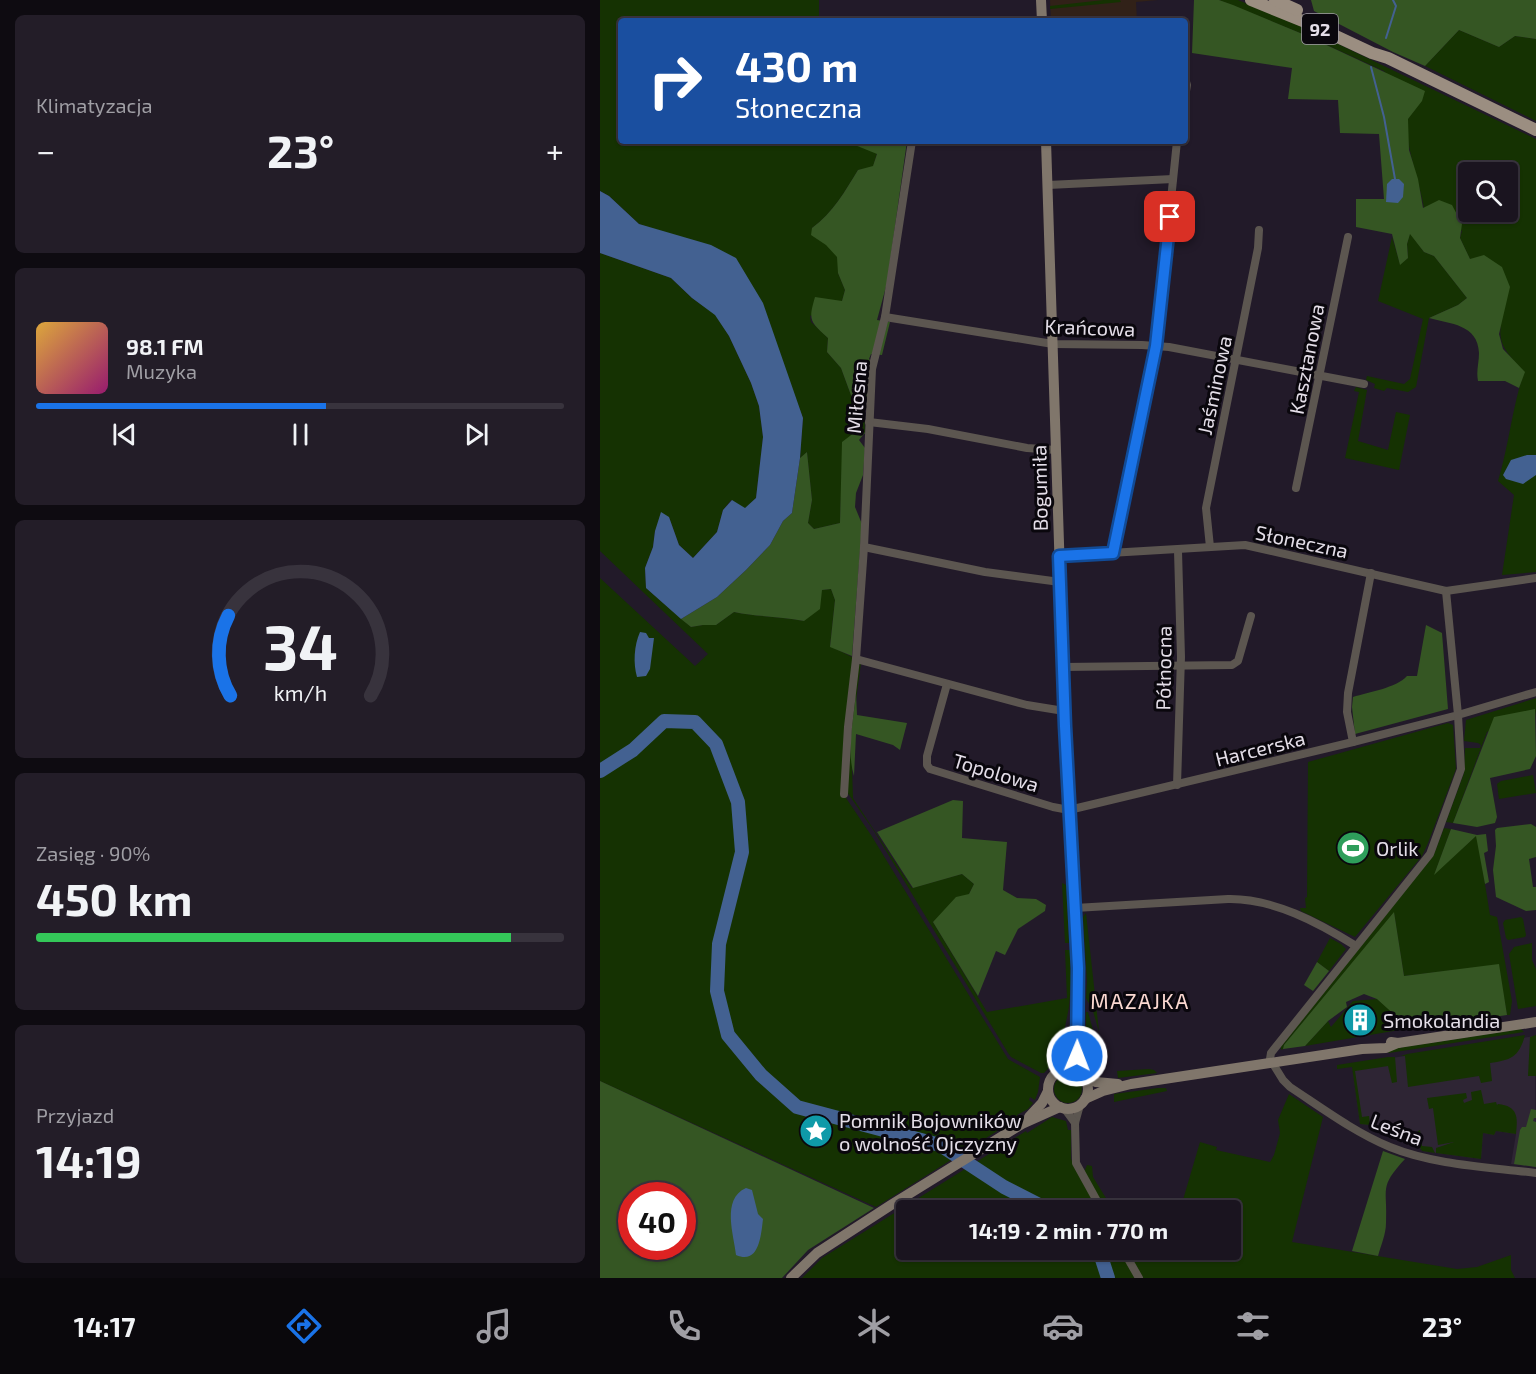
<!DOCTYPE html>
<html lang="pl">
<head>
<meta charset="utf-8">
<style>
	:root { --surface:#1a141f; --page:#231d28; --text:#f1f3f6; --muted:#9f9ea4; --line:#38333d; --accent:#1a73e8 }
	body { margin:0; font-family:"Exo 2",sans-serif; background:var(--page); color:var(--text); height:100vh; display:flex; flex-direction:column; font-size:22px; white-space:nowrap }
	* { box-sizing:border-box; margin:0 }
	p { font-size:20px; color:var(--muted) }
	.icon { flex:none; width:33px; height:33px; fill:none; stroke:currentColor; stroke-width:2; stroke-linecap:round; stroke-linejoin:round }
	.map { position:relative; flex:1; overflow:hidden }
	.side { display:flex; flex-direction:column; gap:15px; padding:15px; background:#0e0b11; width:600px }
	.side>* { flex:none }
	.guide { position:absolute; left:18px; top:18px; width:570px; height:126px; border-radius:6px; box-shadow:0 2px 4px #0004,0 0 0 2px var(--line); background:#1a4fa0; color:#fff; overflow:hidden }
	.fabs { position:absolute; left:858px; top:162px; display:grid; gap:12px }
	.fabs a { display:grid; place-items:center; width:60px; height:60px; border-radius:6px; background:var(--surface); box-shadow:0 2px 4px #0004,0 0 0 2px var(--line); font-size:30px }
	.speed { position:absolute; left:18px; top:1182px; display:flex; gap:12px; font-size:30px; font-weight:700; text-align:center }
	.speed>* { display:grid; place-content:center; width:78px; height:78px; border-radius:50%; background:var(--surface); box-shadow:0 2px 4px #0004,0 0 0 2px var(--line); line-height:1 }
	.speed .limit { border:9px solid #d22; background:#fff; color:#111 }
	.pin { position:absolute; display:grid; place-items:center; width:51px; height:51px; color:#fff; margin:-26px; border-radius:12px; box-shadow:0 3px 9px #0006 }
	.me { position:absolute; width:66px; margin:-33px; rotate:1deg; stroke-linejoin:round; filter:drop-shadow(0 0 4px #0008) }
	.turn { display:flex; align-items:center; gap:21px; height:126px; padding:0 18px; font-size:27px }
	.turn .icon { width:78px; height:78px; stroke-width:2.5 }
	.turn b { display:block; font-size:42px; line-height:51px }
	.big { font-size:45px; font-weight:700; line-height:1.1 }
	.side .widget { flex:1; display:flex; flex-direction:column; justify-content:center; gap:9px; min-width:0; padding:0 21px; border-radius:9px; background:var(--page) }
	.side .dial { align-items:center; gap:0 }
	.dial svg { height:156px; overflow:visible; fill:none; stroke:var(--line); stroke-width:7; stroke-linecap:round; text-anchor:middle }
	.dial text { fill:var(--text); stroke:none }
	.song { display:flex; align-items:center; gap:18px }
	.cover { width:72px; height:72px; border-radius:9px; background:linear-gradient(135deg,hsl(40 70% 55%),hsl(320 70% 35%)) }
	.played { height:6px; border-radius:3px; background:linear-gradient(90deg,var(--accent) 55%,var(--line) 55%) }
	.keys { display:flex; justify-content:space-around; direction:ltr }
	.heat { display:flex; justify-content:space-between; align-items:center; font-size:33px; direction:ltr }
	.charge { height:9px; border-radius:4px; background:linear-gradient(90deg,#34c759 90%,var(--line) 0) }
	.trip { position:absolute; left:296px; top:1200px; width:345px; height:60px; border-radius:6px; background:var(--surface); box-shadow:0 2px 4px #0004,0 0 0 2px var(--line); font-weight:700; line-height:60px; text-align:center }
	.tab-bar { display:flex; height:96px; justify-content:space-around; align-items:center; background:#0a080c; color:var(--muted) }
	.tab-bar .icon { width:42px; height:42px }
	.tab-bar .current { color:var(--accent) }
	.tab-bar b { font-size:27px; color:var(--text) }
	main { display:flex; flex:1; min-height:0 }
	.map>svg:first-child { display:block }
</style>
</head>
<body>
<main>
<section class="side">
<div class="widget"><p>Klimatyzacja</p>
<div class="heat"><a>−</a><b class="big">23°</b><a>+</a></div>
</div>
<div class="widget">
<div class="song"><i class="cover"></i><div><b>98.1 FM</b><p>Muzyka</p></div></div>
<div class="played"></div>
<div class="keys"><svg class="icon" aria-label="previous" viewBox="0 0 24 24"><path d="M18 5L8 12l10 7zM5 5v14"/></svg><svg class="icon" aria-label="pause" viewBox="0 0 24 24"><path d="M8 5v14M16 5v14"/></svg><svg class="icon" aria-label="next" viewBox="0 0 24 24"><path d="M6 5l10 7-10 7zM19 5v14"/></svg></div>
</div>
<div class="widget dial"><svg viewBox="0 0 100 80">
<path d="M14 69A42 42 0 1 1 86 69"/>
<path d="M14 69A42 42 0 0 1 13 28" stroke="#1a73e8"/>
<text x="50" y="56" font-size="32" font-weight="700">34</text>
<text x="50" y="72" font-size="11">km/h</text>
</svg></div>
<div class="widget"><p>Zasięg · 90%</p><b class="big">450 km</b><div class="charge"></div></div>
<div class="widget"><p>Przyjazd</p><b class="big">14:19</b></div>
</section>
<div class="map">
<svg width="936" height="1278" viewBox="0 0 936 1278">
	<rect width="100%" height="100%" fill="#221a29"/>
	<polygon fill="#312118" points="450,0 558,0 536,2 537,21 451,21"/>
	<polygon fill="#2e2534" points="935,1036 936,1167 911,1164 916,1134 896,1131 894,1135 883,1133 881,1159 822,1151 817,1143 770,1125 760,1124 752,1064"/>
	<g fill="#153202" fill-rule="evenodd">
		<path d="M 0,0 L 219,0 L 219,21 L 21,21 L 21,141 L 245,141 L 277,153 L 273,167 L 258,170 C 245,191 233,213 212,228 L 238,257 L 238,273 L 245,290 L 242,301 L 210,316 L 211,322 L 228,338 L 227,352 L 241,368 L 252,398 L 260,406 L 264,402 L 265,433 L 259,429 L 242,468 L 240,523 L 214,529 L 208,523 L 212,500 L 207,452 L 200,458 L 203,418 L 189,381 L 69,234 L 39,224 L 9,196 L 0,191 Z"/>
		<polygon points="504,0 520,0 521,2 450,9 450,6"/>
		<path d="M 619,0 L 638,0 L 707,29 L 936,139 L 936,572 L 902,575 L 914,495 L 898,481 C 909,445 912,408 924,372 C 911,357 897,346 901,325 L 860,238 L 862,231 L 824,208 C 821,187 802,136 808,119 C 809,116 812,113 814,111 L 784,71 L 705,35 ZM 868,172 L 908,172 L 908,212 L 868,212 Z"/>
		<polygon points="859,30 899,47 915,36 936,39 936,121 825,66"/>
		<polygon points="810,233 824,252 834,256 867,298 858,305 829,318 816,387 808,392 787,388 784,391 774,388 775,384 766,380 767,376 804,384 810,379 823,319 778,301 792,237 800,264 808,258 807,244"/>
		<path d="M 0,253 L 71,278 L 92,298 L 116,315 L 129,336 L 151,383 L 159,406 L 163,437 L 156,498 L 145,509 L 131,500 L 123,510 L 117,532 L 93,558 L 79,545 L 69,517 L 55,531 L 53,547 L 45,568 L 46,588 L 91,627 L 103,625 L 116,625 L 134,612 C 157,617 180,616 204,621 L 222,590 L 231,589 L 235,600 L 230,646 L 256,659 L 244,795 L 271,835 L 408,1059 L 440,1077 L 438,1092 L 435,1100 L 430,1097 L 429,1100 L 433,1103 L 428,1109 L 417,1115 L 418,1118 L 276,1207 L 0,1081 L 0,578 L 95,666 L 108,654 L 0,551 Z"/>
		<polygon points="756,387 767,390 758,441 788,450 796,412 810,415 799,470 745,458 759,392 754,391"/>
		<polygon points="261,663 251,738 253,798 312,888 362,874 374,884 369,894 333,922 387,1012 467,998 465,950 470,950 471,982 469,1007 459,1057 444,1073 441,1073 411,1057 408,1053 274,831 247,792 250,720 259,665"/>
		<polygon points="936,698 936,718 935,710 887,732 853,823 846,822 864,773 865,748 880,748 881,745 878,743 864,741 866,720"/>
		<polygon points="848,723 853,725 856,769 828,843 822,856 755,937 701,911 700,908 706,908 705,898 707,897 708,762"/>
		<polygon points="933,775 936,793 899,799 897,784 901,781"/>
		<polygon points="844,828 851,829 835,873 877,835 890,915 897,917 912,1001 910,1015 907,1015 898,965 804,976 794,913 684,1045 683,1049 681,1050 681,1046 824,867 834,854"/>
		<polygon points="462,883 466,885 469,943 465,943"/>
		<polygon points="486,913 499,1032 493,1011 486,998 487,981 483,917"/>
		<polygon points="921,917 923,919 926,935 925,937 908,940 906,938 903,923 905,920"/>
		<polygon points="730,938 741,944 746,949 729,971 717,962"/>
		<polygon points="932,943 932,960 936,969 936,1006 918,1009 909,954 914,947"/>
		<polygon points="777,999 811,1028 705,1046 728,1021 731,1027 753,1001"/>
		<polygon points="486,1012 488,1012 496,1041 497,1059 486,1060"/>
		<polygon points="921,1029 924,1032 789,1053 785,1050"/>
		<path d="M 925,1035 C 919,1058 910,1060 890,1063 L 892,1081 L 881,1083 L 879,1076 L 808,1087 L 805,1056 L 801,1056 L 807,1054 Z"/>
		<polygon points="936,1035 936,1076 928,1076 930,1037"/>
		<polygon points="788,1057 795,1057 797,1082 792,1083 788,1066 755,1071 762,1117 769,1116 770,1125 760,1124 752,1067 737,1069 737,1065"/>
		<polygon points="549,1069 554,1070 557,1073 518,1078 517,1071"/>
		<circle cx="468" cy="1089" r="14"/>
		<polygon points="558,1088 566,1088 567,1091 514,1102 514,1094"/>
		<path d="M 881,1090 L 884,1104 L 896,1102 L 897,1105 L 898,1104 C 918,1106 918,1117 916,1134 L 896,1131 L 894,1135 L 883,1133 L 881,1159 L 836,1153 L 836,1148 L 854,1142 L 838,1145 L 833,1108 L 829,1109 L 827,1098 L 866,1093 L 867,1098 L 863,1100 L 864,1103 L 872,1100 L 871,1092 Z"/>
		<polygon points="689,1094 723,1117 692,1242 857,1269 877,1267 911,1255 911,1270 915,1278 543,1278 527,1250 630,1250 630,1210 580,1210 600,1142 617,1147 616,1150 670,1162 674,1155 680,1133 678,1120"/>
		<polygon points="452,1117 466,1121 468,1130 471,1130 471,1159 498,1210 306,1210 306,1250 520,1250 536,1278 202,1278 222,1258 426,1131 427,1133"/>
		<polygon points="820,1130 822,1146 832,1147 835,1153 822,1151 817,1143 804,1139 807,1131 811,1131 812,1135"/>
		<polygon points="487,1165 492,1166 493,1177 509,1203 555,1202 555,1210 505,1210 484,1172"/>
	</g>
	<g fill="#355623" fill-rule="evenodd">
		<path d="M 594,0 L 619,0 L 633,5 L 705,35 L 825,91 L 822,101 L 808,119 L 809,150 L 818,179 L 823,208 L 839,200 L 852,205 L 862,224 L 860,238 L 870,259 L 884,255 L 902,267 L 910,287 L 899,334 L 903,349 L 925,372 L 919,388 L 905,381 L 878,381 C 876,371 879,363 879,353 C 878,324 850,324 829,318 L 858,305 L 867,298 L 834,256 L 824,252 L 810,234 L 807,244 L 808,258 L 800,265 L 792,234 L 756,227 L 756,199 L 784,199 L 779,134 L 740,133 L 738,100 L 688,99 L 692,68 L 592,53 Z"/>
		<polygon points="711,0 936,0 936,39 915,36 899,47 859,30 825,66 793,52 714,11"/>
		<path d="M 245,141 L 307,141 L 287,283 L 277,320 L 290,322 L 282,355 L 271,354 L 269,359 L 271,361 L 267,397 L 260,406 L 252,398 L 241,368 L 227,352 L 228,338 C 210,321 208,321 215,297 L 242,301 L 245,290 L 238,273 L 237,257 L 226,245 L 211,235 L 212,228 C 233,213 245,191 258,170 L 273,166 L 277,154 Z"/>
		<path d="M 259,429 L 265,433 L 259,440 L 265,448 L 263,475 L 256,493 L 255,507 L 262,524 L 252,656 L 230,647 L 235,600 L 231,589 L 222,590 L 220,609 L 204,621 C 180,616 157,617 134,612 L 116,625 L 103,625 L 91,627 L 81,619 L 117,597 L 146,570 L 170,545 L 183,521 L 192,513 L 200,458 L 207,452 L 212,500 L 208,523 L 214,529 L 240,523 L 242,442 Z"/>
		<path d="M 826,625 L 842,633 L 848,709 L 755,734 L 752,707 L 753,697 C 769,692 796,688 807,676 L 817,676 Z"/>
		<path d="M 256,692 L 257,715 L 307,723 L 300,750 L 293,745 L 256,734 L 254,776 C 246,750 254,719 256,692 Z"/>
		<polygon points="935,709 936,756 930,769 890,778 897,817 895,823 877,827 853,823 894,717"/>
		<polygon points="353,800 363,801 362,838 407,842 403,890 417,898 436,899 446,905 445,911 418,929 405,955 396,951 378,996 333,922 356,897 369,894 374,884 362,874 313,888 277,832"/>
		<polygon points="931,824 936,827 936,857 929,859 933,887 936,887 936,910 926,911 896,897 893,870 896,846 895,830 897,828"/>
		<polygon points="851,829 877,835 886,834 888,851 884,853 889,882 885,884 876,836 834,875"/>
		<polygon points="794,912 804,976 899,964 907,1015 805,1030 804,1022 799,1017 798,1018 777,999 764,994 746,1002 747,1007 728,1021 705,1046 683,1049 684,1045"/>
		<polygon points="717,962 729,971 713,991 704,985"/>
		<path d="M 0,1081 L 274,1208 L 208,1250 L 182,1278 L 0,1278 ZM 32,1196 L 82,1196 L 82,1246 L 32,1246 Z"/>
		<polygon points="931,1109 936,1110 936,1118 934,1118 933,1121 936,1122 936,1167 914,1164 920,1130 922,1127 926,1127"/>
		<path d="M 783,1151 L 805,1159 C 778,1188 788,1188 786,1223 C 786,1234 781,1245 778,1256 L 752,1251 Z"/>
	</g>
	<g fill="#436191">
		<polygon points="792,179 799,179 804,184 803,197 798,203 786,202 787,184"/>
		<polygon points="0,191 9,196 39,224 111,245 136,258 163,303 203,418 200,458 192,513 183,521 170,545 146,570 117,597 81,619 46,588 45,568 53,547 55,531 61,512 69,517 79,545 93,558 117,532 123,510 132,500 145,508 156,498 163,437 159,406 151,383 129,336 115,315 92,298 71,278 0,253"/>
		<polygon points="927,455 936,455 936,475 923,484 906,479 903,475 911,460"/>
		<path d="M 40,632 L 46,633 L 49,638 L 54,638 L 50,669 L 46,676 L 37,677 C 33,664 34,645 40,632 Z"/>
		<path d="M 146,1188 L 152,1190 L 158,1214 L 163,1219 C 161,1236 159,1265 136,1255 C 134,1235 121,1199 146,1188 Z"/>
	</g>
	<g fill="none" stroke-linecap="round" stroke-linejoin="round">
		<g stroke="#436191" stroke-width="2">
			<polyline points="786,38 796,6 793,0"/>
			<polyline points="771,67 784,117 795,179"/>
		</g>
		<g stroke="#436191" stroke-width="14">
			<polyline points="0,771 33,750 64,721 95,722 116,744 138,802 142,852 119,944 117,991 128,1035 161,1075 197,1107 340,1145 404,1187 449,1210"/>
			<polyline points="499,1250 508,1278"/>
		</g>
		<g stroke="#5c5650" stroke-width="8">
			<polyline points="585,78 587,85 585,97"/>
			<polyline points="448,185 573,179"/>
			<polyline points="285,317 453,344 542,345 569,347 764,384"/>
			<polyline points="269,422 328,429 427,448 456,450"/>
			<polyline points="696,488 748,237"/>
			<polyline points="264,547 385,572 460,582"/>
			<polyline points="610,547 606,508 658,248 659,230"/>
			<polyline points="513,553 556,346 577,141"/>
			<polyline points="459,556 645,545 846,591 936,578"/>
			<polyline points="256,659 427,705 464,711"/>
			<polyline points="463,667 632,665 638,661 651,616"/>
			<polyline points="347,684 327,756 327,765 330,769 453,807 469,810 753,742 858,715 846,591"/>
			<path d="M 936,692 L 858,715 L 861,769 L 830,854 L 671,1053 L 670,1059 L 683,1080 L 690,1087 C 722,1108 754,1132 790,1147 C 834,1165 889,1167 936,1173"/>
			<polyline points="753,742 747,712 748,693 771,573"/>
			<polyline points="577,785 581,657 578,551"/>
			<polyline points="244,794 248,727 256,659 264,547 272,369 285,317 312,141"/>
			<path d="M 475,908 L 628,899 C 673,898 719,923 756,946"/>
			<polyline points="480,1105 475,1123 476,1163 502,1210"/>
			<polyline points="464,1108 475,1123"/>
			<polyline points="523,1250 539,1278"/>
		</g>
		<g stroke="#80766b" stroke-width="10">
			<polyline points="441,0 442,21"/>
			<polyline points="446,141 463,667 479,986 478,1072"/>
			<polyline points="791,1042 798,1043 936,1022"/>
			<circle cx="468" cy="1089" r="20"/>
			<polyline points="463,1070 472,1037"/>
			<polyline points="485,1078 496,1082 518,1084"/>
			<polyline points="485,1099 503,1091 531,1084 762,1049 786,1048 798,1043"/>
			<polyline points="429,1117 442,1103 448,1091"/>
			<polyline points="191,1278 217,1253 291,1205 422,1124 460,1107"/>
		</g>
		<g stroke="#9b8e81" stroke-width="12">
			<polyline points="651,0 710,24 772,53 788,58 936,130"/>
			<polyline points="675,0 697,10"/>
		</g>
	</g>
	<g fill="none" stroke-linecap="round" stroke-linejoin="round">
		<g stroke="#114b97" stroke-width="15">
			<polyline id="route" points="477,1056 478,968 465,726 459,556 513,553 556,346 570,217"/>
		</g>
		<use href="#route" stroke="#1a73e8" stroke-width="10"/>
	</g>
	<defs>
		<g id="stadium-disc" transform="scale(1.725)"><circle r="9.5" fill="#2e9e5b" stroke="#0a070d"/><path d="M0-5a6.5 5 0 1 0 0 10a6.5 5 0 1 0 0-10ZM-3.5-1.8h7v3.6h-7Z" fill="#fff"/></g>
		<g id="building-disc" transform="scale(1.725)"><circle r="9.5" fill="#0f9aa8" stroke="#0a070d"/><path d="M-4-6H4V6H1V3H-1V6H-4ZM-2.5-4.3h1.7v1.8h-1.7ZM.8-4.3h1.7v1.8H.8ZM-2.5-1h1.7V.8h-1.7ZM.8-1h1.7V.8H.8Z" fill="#fff"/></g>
		<g id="sight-disc" transform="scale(1.725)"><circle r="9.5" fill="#0f9aa8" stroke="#0a070d"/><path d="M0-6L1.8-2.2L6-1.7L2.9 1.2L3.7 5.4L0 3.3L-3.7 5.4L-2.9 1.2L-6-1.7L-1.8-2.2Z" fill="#fff"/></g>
	</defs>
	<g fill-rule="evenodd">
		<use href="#stadium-disc" x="753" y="848"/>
		<use href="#building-disc" x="760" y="1020"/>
		<use href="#sight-disc" x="216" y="1131"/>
	</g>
	<g text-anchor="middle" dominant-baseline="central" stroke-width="6" stroke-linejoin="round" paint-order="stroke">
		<rect fill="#0a070d" stroke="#a39ea6" stroke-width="1.5" x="702" y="14" width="36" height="30" rx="4.5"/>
		<g font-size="18" font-weight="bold" fill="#e4dee8">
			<text x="720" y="29">92</text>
		</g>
		<g font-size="20" fill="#e4dee8" stroke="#0a070d">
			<text transform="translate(490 327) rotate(2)">Krańcowa</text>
			<text transform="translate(706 359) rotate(-79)">Kasztanowa</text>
			<text transform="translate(614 385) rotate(-78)">Jaśminowa</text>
			<text transform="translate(256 397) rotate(-85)">Miłosna</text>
			<text transform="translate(439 488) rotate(-91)">Bogumiła</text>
			<text transform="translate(702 541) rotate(12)">Słoneczna</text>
			<text transform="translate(563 668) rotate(-89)">Północna</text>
			<text transform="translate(660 748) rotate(-14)">Harcerska</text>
			<text transform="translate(396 772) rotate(17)">Topolowa</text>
			<text transform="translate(797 1129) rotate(21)">Leśna</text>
		</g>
		<g font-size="20" fill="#e4dee8" stroke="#0a070d" text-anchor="start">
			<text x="776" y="848">Orlik</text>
			<text x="783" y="1020">Smokolandia</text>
			<text x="239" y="1120">Pomnik Bojowników<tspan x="239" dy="23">o wolność Ojczyzny</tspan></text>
		</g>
		<g font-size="21" letter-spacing="1.5" fill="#fbd8d1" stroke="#0a070d">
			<text x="540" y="1000">MAZAJKA</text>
		</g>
	</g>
</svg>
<div class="fabs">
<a><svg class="icon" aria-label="search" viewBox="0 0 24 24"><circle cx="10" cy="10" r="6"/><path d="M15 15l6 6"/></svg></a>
</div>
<div class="speed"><div class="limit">40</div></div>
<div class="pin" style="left:570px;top:217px;background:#d93025"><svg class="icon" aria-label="arrive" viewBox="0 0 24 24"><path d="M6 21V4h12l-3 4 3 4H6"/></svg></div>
<svg class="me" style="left:477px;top:1056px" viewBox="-20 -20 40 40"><circle r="17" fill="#1a73e8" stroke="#fff" stroke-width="3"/><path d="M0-11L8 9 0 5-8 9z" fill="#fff"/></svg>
<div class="trip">14:19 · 2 min · 770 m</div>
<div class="guide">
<div class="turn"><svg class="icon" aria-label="right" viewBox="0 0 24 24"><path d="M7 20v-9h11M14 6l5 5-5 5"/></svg><div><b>430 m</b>Słoneczna</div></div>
</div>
</div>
</main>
<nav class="tab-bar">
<b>14:17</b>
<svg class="icon current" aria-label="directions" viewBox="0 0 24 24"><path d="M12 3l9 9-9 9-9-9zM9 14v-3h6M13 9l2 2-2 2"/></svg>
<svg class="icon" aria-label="music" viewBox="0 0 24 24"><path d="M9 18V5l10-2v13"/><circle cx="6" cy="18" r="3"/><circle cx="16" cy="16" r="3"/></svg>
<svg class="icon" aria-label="phone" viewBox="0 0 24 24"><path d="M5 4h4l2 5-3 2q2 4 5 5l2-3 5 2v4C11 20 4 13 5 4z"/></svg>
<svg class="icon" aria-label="climate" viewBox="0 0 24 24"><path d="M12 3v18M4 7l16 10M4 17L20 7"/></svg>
<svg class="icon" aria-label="car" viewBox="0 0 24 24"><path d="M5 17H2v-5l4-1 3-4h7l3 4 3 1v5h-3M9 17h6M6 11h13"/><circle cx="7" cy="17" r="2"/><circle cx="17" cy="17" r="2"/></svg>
<svg class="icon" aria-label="filters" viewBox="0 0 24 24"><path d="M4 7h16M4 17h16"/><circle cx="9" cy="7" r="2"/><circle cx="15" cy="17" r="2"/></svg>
<b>23°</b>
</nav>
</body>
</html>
